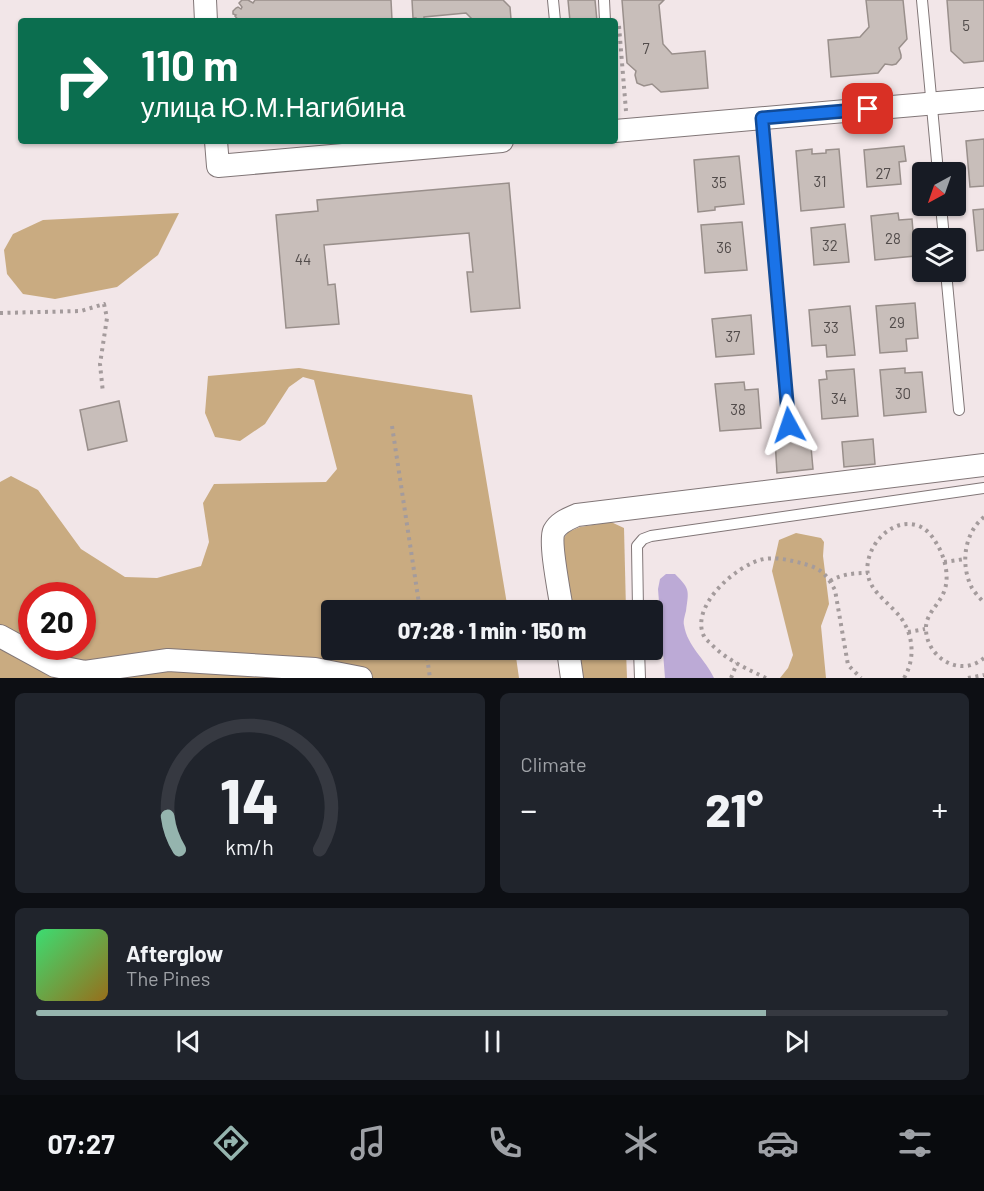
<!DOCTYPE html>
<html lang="en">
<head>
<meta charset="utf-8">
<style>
	:root { --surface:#171b24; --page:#20242c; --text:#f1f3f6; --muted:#9ea1a6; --line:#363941; --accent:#95b4ae }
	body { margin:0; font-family:Barlow,sans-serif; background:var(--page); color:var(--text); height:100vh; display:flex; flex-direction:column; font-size:22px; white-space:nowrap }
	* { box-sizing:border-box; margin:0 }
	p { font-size:20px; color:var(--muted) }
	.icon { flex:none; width:33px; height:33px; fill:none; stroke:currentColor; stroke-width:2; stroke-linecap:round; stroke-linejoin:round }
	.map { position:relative; height:678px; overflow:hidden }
	.side { display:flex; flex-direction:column; gap:15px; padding:15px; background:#0d0f14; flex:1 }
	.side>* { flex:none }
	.hud { position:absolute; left:18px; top:18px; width:600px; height:126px; border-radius:6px; box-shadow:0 2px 4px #0004; background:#0b6e4f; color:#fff; overflow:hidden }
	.needle { width:39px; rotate:220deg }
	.controls { position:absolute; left:912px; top:162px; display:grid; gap:12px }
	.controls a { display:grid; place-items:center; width:54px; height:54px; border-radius:6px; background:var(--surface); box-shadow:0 2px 4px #0004; font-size:30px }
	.speed { position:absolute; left:18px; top:582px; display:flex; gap:12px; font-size:30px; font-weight:700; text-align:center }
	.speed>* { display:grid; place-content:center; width:78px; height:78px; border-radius:50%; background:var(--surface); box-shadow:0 2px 4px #0004; line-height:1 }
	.speed .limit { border:9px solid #d22; background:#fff; color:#111 }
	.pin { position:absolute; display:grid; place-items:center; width:51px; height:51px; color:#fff; margin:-26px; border-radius:12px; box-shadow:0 3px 9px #0006 }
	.me { position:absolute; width:66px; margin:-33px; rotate:355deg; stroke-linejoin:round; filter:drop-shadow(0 0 4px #0008) }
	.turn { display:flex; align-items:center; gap:21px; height:126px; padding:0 24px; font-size:27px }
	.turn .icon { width:78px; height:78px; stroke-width:2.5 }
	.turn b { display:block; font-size:42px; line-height:51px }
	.big { font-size:45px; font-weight:800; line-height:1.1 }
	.side .tile { flex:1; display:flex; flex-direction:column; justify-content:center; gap:9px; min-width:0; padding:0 21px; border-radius:9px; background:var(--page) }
	.side .dial { align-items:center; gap:0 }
	.dial svg { height:156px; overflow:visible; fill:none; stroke:var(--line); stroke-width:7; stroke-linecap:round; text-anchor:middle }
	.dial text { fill:var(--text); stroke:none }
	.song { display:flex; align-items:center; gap:18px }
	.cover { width:72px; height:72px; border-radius:9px; background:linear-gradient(135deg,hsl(140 70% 55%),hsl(40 70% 35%)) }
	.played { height:6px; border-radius:3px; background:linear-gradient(90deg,var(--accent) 80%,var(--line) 80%) }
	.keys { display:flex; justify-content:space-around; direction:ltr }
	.heat { display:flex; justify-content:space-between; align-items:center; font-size:33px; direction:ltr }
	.side .tiles { flex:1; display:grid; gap:15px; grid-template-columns:1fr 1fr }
	.tile:last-child { grid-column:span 2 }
	.trip { position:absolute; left:321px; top:600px; width:342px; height:60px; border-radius:6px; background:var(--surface); box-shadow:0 2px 4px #0004; font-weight:800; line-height:60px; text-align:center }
	.tabs { display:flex; height:96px; justify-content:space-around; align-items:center; background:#090b0e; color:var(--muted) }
	.tabs .icon { width:42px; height:42px }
	.tabs .selected { color:var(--accent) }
	.tabs b { font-size:27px; color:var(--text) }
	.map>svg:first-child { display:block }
</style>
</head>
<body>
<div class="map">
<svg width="984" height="678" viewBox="0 0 984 678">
	<rect width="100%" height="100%" fill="#f2e6e8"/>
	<g fill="#c9ab81" fill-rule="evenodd">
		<polygon points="179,213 158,255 117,287 55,299 23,294 7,274 4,250 13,234 43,220"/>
		<path d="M 299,368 L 472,395 L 508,610 L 332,610 L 332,650 L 515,650 L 519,678 L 0,678 L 0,482 L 11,476 L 38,490 L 81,549 L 125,577 L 157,578 L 201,566 L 209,542 L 203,503 L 214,484 L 326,482 L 337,469 L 314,380 L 303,377 L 289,387 L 265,424 L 240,441 L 215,437 L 205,413 L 208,376 ZM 32,596 L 82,596 L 82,646 L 32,646 Z"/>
		<polygon points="611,522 624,528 626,610 570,610 562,541 568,532 580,527"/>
		<polygon points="796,533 821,538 824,542 823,556 829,604 821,626 826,678 780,678 788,668 793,655 772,571 779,540"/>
		<polygon points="575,650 626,650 627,678 580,678"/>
	</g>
	<path fill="#bcaad6" d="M 666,574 L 675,574 C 690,589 689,590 686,611 C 685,615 683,621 684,625 C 687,646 706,660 714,678 L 665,678 L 658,589 L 660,579 Z"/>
	<g fill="#c8beba" stroke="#998f8b" stroke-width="1.5">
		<polygon points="242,0 248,0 253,3 255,0 391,0 392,20 390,21 239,21 235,16 236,15 233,14 233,11 236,8 238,7 241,9 242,7 239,3"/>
		<polygon points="412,0 503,0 510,7 511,19 515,19 515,20 520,21 474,21 466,13 424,17 424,21 417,21 416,18 413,18"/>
		<polygon points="568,0 595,0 597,21 570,21"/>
		<polygon points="622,0 664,0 659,5 663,44 672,54 705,51 708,88 661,92 652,84 644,86 637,83 635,75 636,71 627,63"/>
		<polygon points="866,0 903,0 907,39 899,48 901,55 901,58 896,64 892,65 885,64 878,73 831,77 828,40 860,37 869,27"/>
		<polygon points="947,0 984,0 984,61 964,63 951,51"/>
		<polygon points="984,139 984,186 970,187 966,141"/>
		<polygon points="904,146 906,161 899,162 901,184 867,187 864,150"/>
		<polygon points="812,149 812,154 826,153 826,150 839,149 844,207 801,211 796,151"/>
		<polygon points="739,156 744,204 715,207 715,210 698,212 694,160"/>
		<polygon points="509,183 520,308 471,312 467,272 473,272 469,233 324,245 328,285 335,284 339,324 286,328 276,215 318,211 317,200"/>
		<polygon points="984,209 984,250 977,251 973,210"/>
		<polygon points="898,213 899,220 912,219 915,256 875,260 871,216"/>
		<polygon points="742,222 747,270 705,273 701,225"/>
		<polygon points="845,224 849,262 814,265 811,228"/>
		<polygon points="915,303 918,338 906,339 907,351 880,353 876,306"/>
		<polygon points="850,306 855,355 827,357 826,345 812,346 809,310"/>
		<polygon points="751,315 754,354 716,357 712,319"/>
		<polygon points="905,368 905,373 922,372 926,412 884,416 880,370"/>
		<polygon points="854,369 858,416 822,419 819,380 827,379 826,371"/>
		<polygon points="744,382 745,390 758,389 761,428 720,431 715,384"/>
		<polygon points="119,401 127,441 88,450 80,410"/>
		<polygon points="810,436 813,469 777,473 775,439"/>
		<polygon points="873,439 875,464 844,467 842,442"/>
	</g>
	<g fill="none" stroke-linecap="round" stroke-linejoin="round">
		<g stroke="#817677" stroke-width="12">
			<g id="lane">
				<polyline points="553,0 555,21"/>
				<polyline points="604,0 605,21"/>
				<polyline points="922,0 938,172"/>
				<polyline points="762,118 789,425"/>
				<polyline points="941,206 944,238"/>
				<polyline points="946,272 959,410"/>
				<polyline points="638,610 637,546 643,539 651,536 984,488"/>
				<polyline points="639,650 640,678"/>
			</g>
		</g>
		<g stroke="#817677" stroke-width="24">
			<g id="street">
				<polyline points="205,0 206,21"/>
				<polyline points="615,131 984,99"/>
				<polyline points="216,141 218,166 502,141"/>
				<path d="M 562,610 C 560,596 549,542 554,531 C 559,522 568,519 577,515 L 984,465"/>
				<polyline points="0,636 55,666 85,672 168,660 315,669 361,678"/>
				<polyline points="568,650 572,678"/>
			</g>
		</g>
		<g stroke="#a49b9c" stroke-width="4" stroke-dasharray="3 4.5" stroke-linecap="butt">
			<polyline points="619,26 626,111"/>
			<polyline points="0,313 81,311 104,304 107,318 100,364 103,393"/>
			<polyline points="392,426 420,610"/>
			<path d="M 984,517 C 964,533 960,565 972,588 C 975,593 980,598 984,603"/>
			<polyline points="944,562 965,559"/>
			<path d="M 830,581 C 843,574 853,573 868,573"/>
			<polyline points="908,632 925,629"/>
			<polyline points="426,650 430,678"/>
			<polyline points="731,678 737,663"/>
			<path d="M 766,678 C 747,669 727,660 712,645 C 710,642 707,641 705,638 C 687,608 737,564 764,559 C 777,557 789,560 801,563 C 809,565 819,568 825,575 C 829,579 832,585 835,590 L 848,665 L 861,678"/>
			<path d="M 904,678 C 915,660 914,636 901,618 C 893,607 877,596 871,584 C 857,557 886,517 916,525 C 927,528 933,537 938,546 C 946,560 950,580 943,594 C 937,607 925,615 926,630 C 927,658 961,678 984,658"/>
			<polyline points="968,678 984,675"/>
		</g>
		<use href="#lane" stroke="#fff" stroke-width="10"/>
		<use href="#street" stroke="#fff" stroke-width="22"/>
	</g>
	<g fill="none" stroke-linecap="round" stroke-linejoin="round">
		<g stroke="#114b97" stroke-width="15">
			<polyline id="route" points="789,425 762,118 868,109"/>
		</g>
		<use href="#route" stroke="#1a73e8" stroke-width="10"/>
	</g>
	<g text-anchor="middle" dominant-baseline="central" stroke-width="4.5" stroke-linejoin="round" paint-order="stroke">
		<g font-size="15" fill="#524c4b">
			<text x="966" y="25">5</text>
			<text x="646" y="48">7</text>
			<text x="883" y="173">27</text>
			<text x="820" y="181">31</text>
			<text x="719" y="182">35</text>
			<text x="893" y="238">28</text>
			<text x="830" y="245">32</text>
			<text x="724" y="247">36</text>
			<text x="303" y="259">44</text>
			<text x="897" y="322">29</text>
			<text x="831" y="327">33</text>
			<text x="733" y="336">37</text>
			<text x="903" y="393">30</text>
			<text x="839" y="398">34</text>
			<text x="738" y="409">38</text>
		</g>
	</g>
</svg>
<div class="controls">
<a><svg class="needle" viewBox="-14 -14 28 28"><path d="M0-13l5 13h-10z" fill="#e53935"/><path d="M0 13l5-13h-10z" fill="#9ea1a6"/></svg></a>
<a><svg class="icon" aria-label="layers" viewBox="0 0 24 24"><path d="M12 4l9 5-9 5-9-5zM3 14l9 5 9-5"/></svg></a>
</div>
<div class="speed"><div class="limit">20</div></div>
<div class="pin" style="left:868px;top:109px;background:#d93025"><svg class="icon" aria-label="arrive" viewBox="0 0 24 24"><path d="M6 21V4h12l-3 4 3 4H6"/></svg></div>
<svg class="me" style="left:789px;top:425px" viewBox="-20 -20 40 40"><path d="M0-17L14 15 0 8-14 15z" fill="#1a73e8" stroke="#fff" stroke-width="4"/></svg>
<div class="trip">07:28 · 1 min · 150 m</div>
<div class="hud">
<div class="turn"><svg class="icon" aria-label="right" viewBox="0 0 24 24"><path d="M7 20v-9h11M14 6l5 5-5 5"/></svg><div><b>110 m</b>улица Ю.М.Нагибина</div></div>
</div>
</div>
<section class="side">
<div class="tiles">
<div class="tile dial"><svg viewBox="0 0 100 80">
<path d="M14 69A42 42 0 1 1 86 69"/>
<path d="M14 69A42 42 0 0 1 8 52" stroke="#95b4ae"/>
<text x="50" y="56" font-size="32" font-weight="700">14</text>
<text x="50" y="72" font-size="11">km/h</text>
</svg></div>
<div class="tile"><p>Climate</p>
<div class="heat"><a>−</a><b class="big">21°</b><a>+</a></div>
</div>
<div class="tile">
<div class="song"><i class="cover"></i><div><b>Afterglow</b><p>The Pines</p></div></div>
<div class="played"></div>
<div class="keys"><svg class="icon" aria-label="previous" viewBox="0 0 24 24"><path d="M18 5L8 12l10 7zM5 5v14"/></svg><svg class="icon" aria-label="pause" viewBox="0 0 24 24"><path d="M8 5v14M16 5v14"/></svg><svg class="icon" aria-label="next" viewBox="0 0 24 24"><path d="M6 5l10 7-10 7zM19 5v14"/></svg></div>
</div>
</div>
</section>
<nav class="tabs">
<b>07:27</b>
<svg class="icon selected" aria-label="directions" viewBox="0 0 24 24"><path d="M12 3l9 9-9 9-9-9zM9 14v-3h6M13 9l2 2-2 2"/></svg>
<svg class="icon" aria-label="music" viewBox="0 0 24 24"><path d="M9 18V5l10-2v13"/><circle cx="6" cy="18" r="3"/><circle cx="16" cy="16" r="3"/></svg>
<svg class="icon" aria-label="phone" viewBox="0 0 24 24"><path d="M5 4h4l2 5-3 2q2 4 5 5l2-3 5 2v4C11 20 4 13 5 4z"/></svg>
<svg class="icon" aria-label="climate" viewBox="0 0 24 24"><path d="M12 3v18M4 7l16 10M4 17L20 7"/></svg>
<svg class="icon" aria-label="car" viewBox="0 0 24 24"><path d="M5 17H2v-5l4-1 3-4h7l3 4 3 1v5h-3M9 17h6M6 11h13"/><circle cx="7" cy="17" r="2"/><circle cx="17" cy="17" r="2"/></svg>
<svg class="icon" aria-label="filters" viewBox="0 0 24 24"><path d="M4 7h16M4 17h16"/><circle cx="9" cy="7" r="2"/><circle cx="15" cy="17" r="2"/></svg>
</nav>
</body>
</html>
